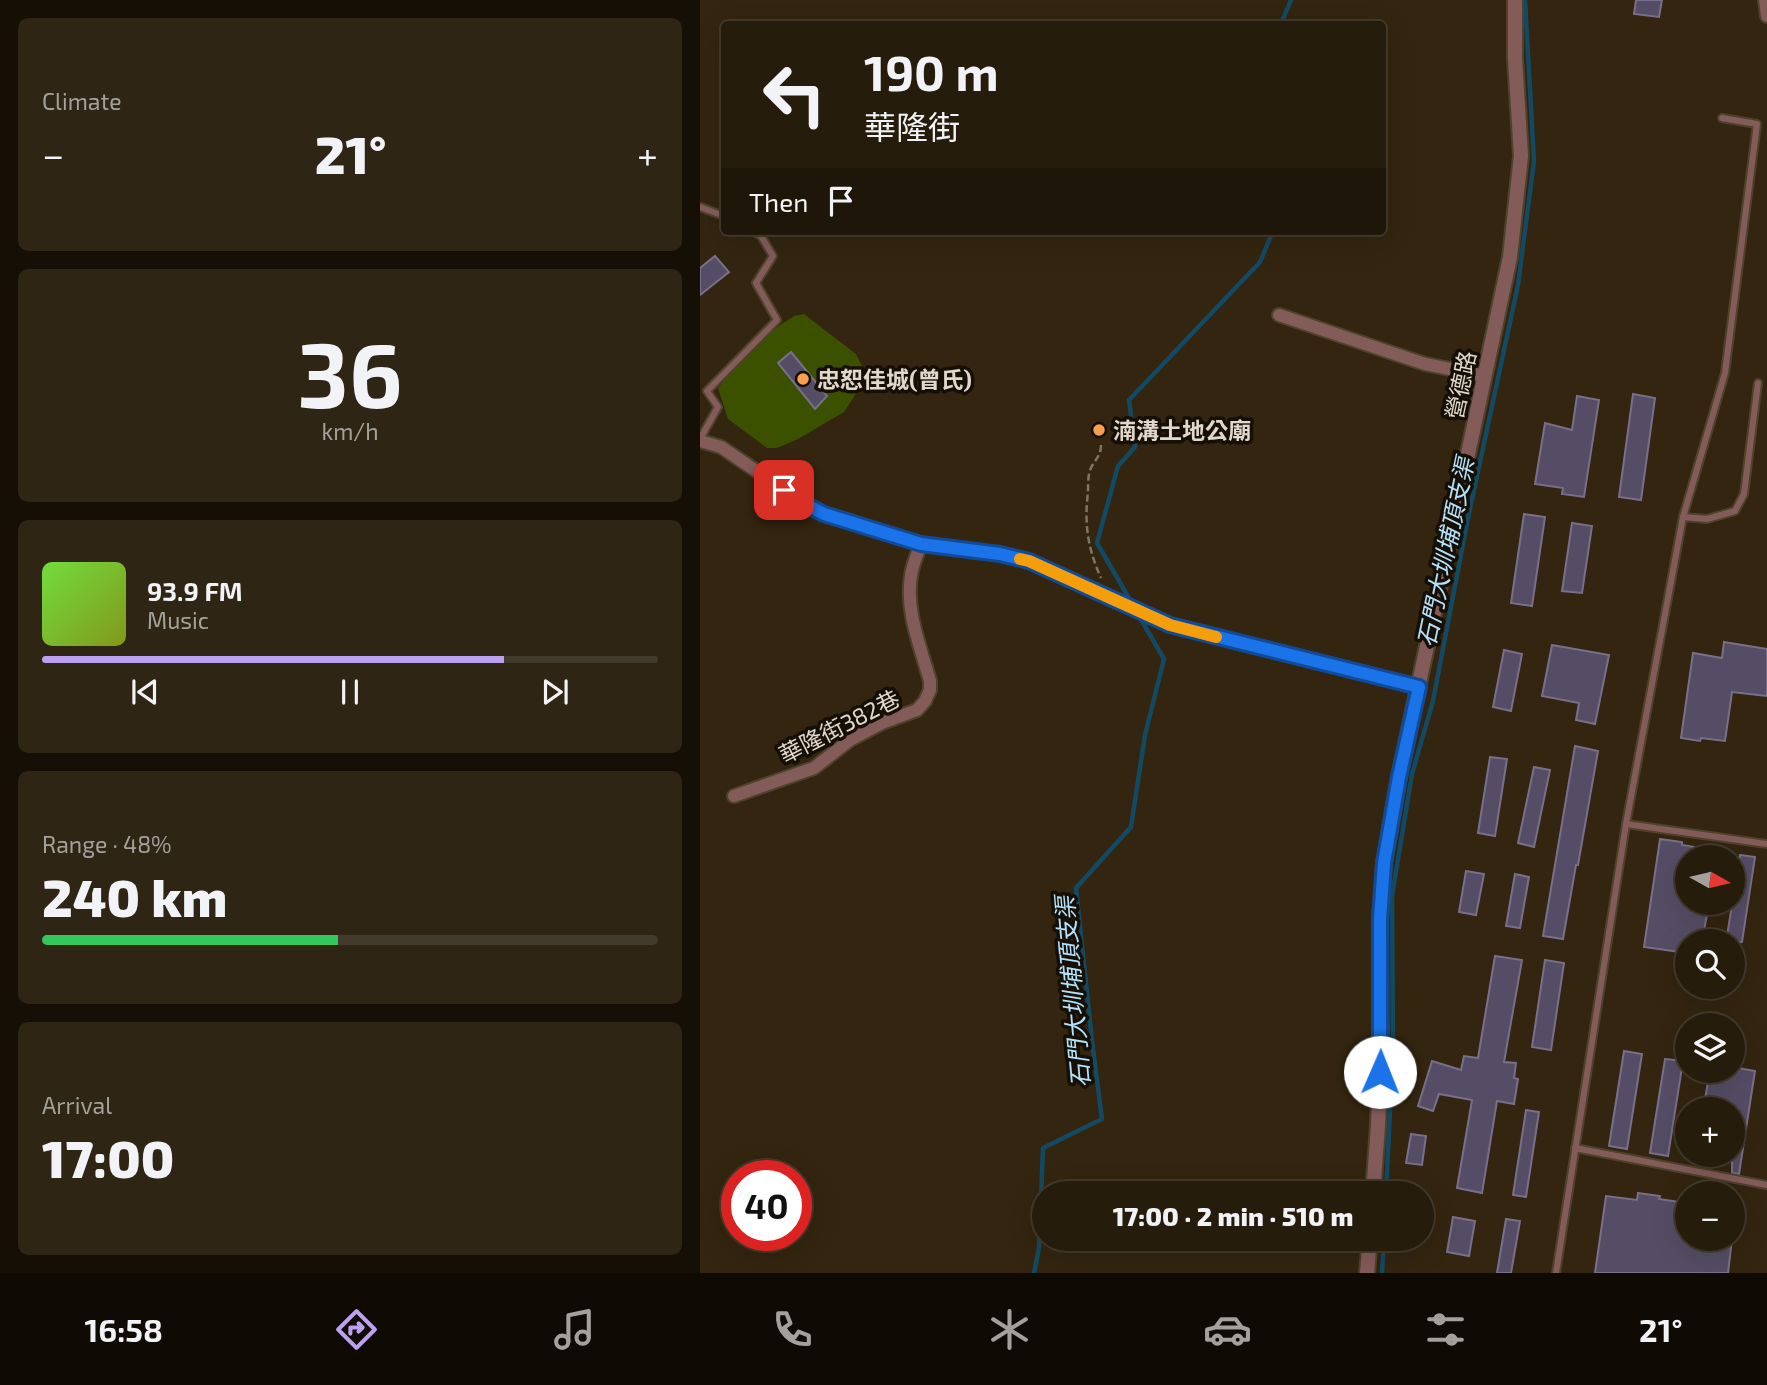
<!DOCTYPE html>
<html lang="en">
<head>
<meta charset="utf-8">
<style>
	:root { --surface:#261c0b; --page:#2e2514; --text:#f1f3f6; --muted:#a4a19d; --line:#423a2c; --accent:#bca0f2 }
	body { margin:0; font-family:"Exo 2","Noto Sans TC",sans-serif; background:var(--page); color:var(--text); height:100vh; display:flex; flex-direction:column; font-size:26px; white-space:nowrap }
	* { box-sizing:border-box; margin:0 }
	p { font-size:23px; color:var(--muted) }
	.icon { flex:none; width:38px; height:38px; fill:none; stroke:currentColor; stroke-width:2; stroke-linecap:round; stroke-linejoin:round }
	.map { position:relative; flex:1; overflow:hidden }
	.side { display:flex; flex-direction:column; gap:18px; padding:18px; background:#150f06; width:700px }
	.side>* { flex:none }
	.banner { position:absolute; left:21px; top:21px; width:665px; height:214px; border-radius:7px; box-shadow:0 7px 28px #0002,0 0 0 2px var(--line); background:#261c0b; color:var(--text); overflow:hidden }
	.needle { width:46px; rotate:98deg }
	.tools { position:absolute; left:975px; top:845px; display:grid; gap:14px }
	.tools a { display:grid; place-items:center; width:70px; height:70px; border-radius:50%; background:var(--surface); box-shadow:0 7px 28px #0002,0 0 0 2px var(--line); font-size:35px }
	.speed { position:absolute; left:21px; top:1160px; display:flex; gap:14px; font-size:35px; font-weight:700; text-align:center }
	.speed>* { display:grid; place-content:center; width:91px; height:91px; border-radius:50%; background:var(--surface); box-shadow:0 7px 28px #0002,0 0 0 2px var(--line); line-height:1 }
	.speed .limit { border:10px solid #d22; background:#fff; color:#111 }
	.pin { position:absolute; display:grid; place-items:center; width:60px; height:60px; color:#fff; margin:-30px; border-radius:14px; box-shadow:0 4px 10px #0006 }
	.me { position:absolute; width:77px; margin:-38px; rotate:1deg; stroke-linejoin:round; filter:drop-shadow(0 0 5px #0008) }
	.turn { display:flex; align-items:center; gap:24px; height:147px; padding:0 28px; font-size:32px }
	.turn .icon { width:91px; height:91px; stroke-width:2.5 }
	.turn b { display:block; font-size:49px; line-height:60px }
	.then { display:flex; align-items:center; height:66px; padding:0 28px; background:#0003; gap:14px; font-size:26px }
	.big { font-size:52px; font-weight:800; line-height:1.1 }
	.side .widget { flex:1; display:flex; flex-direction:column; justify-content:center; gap:10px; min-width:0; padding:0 24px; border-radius:10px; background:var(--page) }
	.side .dial { align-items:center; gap:0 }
	.dial b { font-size:91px; line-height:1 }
	.song { display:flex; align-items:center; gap:21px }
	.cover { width:84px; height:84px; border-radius:10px; background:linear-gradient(135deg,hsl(100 70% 55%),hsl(70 70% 35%)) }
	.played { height:7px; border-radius:4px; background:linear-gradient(90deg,var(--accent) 75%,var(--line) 75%) }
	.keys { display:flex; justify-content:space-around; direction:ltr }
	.heat { display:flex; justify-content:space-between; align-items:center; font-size:38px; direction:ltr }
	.charge { height:10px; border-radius:5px; background:linear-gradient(90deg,#34c759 48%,var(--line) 0) }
	.trip { position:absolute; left:332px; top:1181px; width:402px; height:70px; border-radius:35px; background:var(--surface); box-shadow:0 7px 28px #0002,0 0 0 2px var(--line); font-weight:800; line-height:70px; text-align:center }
	.tabs { display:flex; height:112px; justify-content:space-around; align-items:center; background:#0f0b04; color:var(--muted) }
	.tabs .icon { width:49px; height:49px }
	.tabs .on { color:var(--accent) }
	.tabs b { font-size:32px; color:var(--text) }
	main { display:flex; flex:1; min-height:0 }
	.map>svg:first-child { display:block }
</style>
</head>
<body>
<main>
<section class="side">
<div class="widget"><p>Climate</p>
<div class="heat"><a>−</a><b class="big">21°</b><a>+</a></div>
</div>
<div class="widget dial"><b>36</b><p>km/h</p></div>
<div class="widget">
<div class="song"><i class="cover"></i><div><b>93.9 FM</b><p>Music</p></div></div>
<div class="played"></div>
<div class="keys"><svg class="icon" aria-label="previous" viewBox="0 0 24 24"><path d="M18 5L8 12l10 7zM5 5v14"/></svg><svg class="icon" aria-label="pause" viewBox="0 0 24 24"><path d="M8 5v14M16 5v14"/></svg><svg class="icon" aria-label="next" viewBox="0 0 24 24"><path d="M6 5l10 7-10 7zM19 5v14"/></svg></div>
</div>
<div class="widget"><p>Range · 48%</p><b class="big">240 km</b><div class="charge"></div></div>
<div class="widget"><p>Arrival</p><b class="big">17:00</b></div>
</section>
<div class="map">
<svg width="1067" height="1273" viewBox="0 0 1067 1273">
	<rect width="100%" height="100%" fill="#33250f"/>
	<polygon fill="#3b5100" points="104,314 156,354 163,368 165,380 144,412 98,439 77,448 67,448 28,419 18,388 34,367 61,338 94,316"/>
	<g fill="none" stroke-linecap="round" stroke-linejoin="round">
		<g stroke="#134a63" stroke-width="4.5">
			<polyline points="581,24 591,0"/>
			<polyline points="433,605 397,543 418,466 435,447 429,400 560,262 573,231"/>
			<polyline points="686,1194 693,1046 692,896 712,774 733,701 768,518 818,285 834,161 825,0"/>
			<polyline points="334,1273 339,1248 343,1148 402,1119 392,1041 376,888 431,827 445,735 464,659 439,616"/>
			<polyline points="682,1273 684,1239"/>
		</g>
	</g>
	<g fill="#544d65" stroke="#78708a" stroke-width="2">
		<polygon points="936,0 962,0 959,17 934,14"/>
		<polygon points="15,256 29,272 0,295 0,268"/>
		<polygon points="91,352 127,396 115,409 78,363"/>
		<polygon points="933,394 955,398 941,500 919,497"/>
		<polygon points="877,396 899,400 884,497 862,494 863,488 835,484 845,423 872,430"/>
		<polygon points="824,514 845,517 832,606 811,603"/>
		<polygon points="872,523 892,526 882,593 862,591"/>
		<polygon points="1024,642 1067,649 1067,696 1032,692 1025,741 1001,738 1000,741 981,738 993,653 1022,658"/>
		<polygon points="852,645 909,655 895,724 876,720 879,703 842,696"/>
		<polygon points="804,650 822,654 811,711 793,707"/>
		<polygon points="875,746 898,751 878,865 876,865 863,939 843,936"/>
		<polygon points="790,757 807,759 795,836 778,833"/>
		<polygon points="834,767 850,770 834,847 818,843"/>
		<polygon points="960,839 982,842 982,845 1019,851 1019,858 987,858 987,876 983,903 1009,903 1002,942 987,942 987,953 944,947"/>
		<polygon points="1040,855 1055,857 1042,942 1026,942"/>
		<polygon points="766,871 784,874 776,915 759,912"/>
		<polygon points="815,874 829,877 820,928 806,926"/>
		<polygon points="795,956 822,960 804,1062 816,1063 814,1078 818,1079 814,1104 797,1101 782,1193 757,1188 772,1100 739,1094 733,1111 718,1106 732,1061 761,1070 764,1056 778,1058"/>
		<polygon points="845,960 864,963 851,1050 832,1047"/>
		<polygon points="924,1051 942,1054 927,1149 909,1146"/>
		<polygon points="965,1059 983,1061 968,1156 950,1153"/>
		<polygon points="1038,1068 1055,1071 1039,1174 1032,1173 1032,1110 1003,1110 1010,1071 1038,1071"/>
		<polygon points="826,1110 839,1112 826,1197 813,1195"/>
		<polygon points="711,1134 726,1136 722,1165 706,1163"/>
		<polygon points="938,1193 960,1196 959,1199 987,1203 987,1239 1032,1239 1028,1273 895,1273 906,1196 937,1200"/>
		<polygon points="753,1217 775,1221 769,1256 747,1252"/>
		<polygon points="806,1219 820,1221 811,1273 797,1273"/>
	</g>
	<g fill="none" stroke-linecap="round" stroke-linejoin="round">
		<g stroke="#4f422d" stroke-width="10">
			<g id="service">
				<polyline points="0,207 24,216"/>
				<polyline points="0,439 18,407 7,391 77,320 56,283 73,256 61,236 53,231"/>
				<polyline points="983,517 1007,519 1035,511 1044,494 1058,383"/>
				<polyline points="926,824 1067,844"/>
				<polyline points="875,1148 1067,1185"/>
				<polyline points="856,1273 926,824 983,517 1025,373 1057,124 1022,118"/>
			</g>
		</g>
		<g stroke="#4f422d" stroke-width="16">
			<g id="minor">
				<polyline points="1065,0 1067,16"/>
				<polyline points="579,315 725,364 785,376"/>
				<polyline points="0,441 21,447 105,504 124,514 221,544 300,554 329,561 470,625 719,687"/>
				<path d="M 34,796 L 114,768 L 150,740 L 182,723 L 217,710 L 225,701 L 230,690 L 230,681 C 221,648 205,611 211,576 C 212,566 217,555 221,544"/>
			</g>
		</g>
		<g stroke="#4f422d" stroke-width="18">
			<g id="tertiary">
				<polyline points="673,1194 678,1126 681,1045 680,919 684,863 699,777 810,257 821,156 815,58 815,0"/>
				<polyline points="667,1273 670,1239"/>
			</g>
		</g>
		<path stroke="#807462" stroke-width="2.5" stroke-dasharray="7 3.5" stroke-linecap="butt" d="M 401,445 C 401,457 394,460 390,470 C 388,476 388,485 388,492 C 384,525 388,549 401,578"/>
		<use href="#service" stroke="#835c5a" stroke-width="6"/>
		<use href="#minor" stroke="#835c5a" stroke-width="12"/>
		<use href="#tertiary" stroke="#835c5a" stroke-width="14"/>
	</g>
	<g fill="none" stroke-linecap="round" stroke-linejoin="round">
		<g stroke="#114b97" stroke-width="18">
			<polyline id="route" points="84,490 105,504 124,514 221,544 300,554 329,561 470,625 719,687 699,777 684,863 680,919 680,1072"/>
		</g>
		<use href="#route" stroke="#1a73e8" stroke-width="12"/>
		<polyline stroke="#f59e0b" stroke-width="12" points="320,559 329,561 470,625 516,637"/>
	</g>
	<g fill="#fa9f4f" stroke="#160f06" stroke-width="2.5">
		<circle cx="103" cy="379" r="7"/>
		<circle cx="399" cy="430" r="7"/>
	</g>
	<g text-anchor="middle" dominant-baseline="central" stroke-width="7" stroke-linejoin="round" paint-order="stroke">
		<g font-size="23" font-weight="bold" fill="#e1d8cb" stroke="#160f06" text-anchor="start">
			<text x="117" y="379">忠恕佳城(曾氏)</text>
			<text x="413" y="430">湳溝土地公廟</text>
		</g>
		<g font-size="23" fill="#e1d8cb" stroke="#160f06">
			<text transform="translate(760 385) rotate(-78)">營德路</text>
			<text transform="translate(139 726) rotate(-27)">華隆街382巷</text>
		</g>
		<g font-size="24" font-style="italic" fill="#b5e2fb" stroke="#160f06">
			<text transform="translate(745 552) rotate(-78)">石門大圳埔頂支渠</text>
			<text transform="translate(372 992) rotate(-95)">石門大圳埔頂支渠</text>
		</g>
	</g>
</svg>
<div class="tools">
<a><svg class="needle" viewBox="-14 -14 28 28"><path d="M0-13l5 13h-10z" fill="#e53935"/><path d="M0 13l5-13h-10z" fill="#a4a19d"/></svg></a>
<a><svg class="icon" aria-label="search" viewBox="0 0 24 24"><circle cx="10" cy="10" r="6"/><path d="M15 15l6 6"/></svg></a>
<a><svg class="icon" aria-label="layers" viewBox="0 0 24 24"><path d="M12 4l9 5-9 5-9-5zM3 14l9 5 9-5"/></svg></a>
<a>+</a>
<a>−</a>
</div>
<div class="speed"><div class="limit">40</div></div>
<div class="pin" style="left:84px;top:490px;background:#d93025"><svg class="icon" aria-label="arrive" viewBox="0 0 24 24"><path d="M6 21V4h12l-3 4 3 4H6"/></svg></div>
<svg class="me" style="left:680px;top:1072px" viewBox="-20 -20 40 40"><circle r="19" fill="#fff"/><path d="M0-13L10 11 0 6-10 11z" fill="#1a73e8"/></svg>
<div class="trip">17:00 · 2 min · 510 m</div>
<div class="banner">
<div class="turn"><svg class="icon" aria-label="left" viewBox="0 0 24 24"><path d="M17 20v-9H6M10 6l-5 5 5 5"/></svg><div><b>190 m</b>華隆街</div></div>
<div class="then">Then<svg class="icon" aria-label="arrive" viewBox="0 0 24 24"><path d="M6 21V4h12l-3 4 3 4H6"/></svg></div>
</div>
</div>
</main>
<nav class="tabs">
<b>16:58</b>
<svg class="icon on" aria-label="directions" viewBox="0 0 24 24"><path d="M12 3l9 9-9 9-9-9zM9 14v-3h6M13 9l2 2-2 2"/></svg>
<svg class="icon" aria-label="music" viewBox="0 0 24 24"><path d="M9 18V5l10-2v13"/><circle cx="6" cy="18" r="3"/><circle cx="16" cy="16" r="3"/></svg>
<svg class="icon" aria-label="phone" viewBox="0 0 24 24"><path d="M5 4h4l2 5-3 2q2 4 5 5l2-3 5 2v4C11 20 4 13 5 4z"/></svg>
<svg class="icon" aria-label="climate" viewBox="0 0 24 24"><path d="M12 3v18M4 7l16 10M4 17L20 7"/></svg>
<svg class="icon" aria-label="car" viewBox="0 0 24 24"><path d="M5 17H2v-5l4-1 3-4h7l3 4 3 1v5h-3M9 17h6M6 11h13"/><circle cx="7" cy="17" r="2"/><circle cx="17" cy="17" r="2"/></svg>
<svg class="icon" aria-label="filters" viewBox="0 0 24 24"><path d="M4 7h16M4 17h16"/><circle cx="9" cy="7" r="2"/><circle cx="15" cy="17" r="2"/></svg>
<b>21°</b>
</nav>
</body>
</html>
